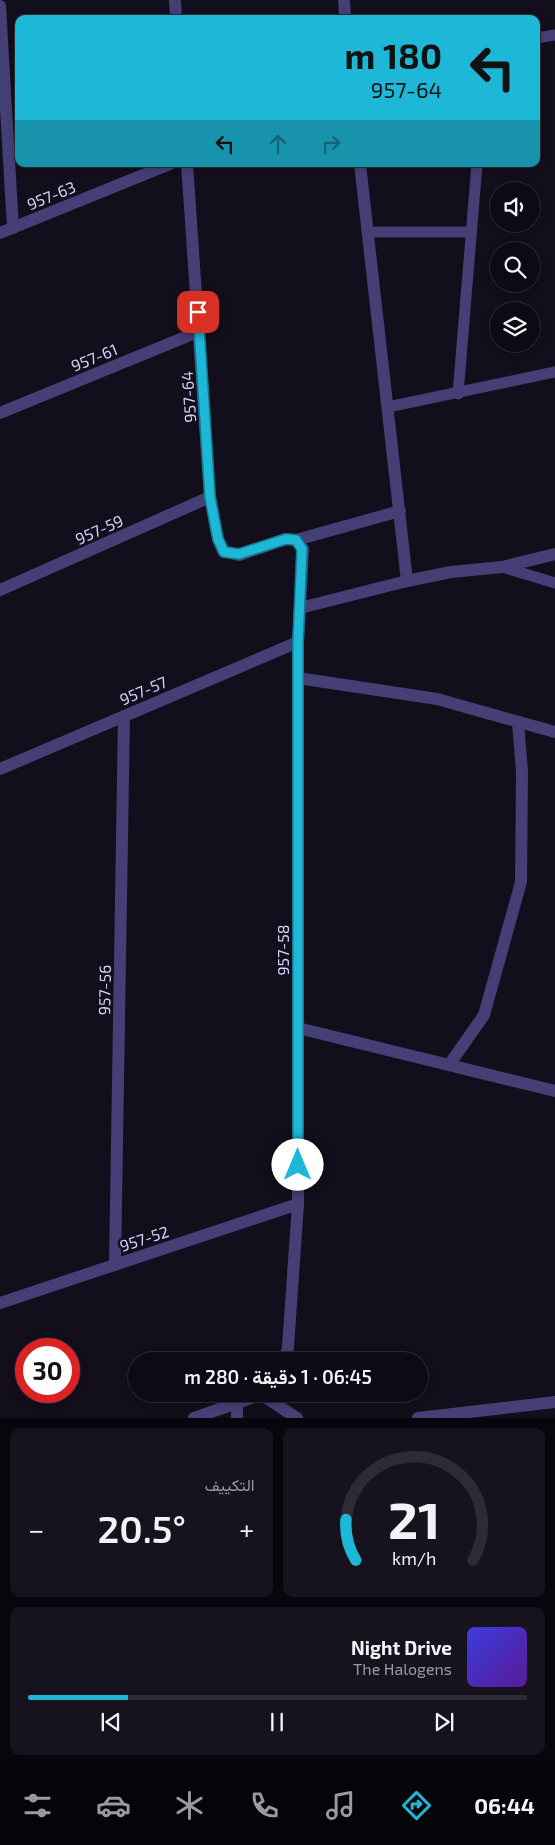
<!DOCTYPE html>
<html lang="ar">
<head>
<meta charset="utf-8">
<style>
	:root { --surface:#0e0a15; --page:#17131e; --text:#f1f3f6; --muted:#9b9aa0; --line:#2e2b34; --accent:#1db8d8 }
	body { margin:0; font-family:"Exo 2",Vazirmatn,sans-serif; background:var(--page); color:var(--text); direction:rtl; height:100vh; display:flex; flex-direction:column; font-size:19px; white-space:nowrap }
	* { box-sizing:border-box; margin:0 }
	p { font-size:16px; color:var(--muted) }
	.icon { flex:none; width:28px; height:28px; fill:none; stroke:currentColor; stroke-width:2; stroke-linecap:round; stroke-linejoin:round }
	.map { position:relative; height:1418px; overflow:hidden; direction:ltr }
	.sheet { display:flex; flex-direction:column; gap:10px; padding:10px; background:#08060c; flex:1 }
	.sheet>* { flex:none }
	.banner { position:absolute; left:15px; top:15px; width:525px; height:152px; border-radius:10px; box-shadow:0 2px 8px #0003,0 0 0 1px var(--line); direction:rtl; background:#1db8d8; color:#111; overflow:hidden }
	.fabs { position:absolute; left:490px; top:182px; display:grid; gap:10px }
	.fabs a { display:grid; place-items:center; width:50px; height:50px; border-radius:50%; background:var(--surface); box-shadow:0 2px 8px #0003,0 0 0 1px var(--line); font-size:25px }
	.speed { position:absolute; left:15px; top:1338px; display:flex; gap:10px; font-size:25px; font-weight:700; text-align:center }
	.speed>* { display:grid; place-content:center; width:65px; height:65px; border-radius:50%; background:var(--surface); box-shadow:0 2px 8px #0003,0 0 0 1px var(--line); line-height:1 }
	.speed .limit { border:8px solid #d22; background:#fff; color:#111 }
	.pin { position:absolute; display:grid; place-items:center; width:42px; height:42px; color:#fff; margin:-21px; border-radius:10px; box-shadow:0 2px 8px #0006 }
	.me { position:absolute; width:55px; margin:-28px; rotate:0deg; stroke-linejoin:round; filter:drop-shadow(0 0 4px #0008) }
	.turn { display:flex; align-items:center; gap:18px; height:105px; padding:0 15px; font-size:22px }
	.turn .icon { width:65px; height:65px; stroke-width:2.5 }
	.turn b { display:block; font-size:35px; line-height:42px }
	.lanes { display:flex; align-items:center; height:48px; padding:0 15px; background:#0003; justify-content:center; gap:25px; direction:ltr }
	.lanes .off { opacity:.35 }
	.big { font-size:38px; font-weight:600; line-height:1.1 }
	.sheet .widget { flex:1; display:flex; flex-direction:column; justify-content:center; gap:8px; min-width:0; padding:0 18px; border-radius:10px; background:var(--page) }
	.sheet .dial { align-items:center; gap:0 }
	.dial svg { height:130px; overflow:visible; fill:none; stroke:var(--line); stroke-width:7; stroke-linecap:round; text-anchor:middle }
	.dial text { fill:var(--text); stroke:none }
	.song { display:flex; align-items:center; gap:15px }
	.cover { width:60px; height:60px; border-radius:8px; background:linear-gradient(135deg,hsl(240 70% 55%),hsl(270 70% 35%)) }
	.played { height:5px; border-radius:2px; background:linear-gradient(90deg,var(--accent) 20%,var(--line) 20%) }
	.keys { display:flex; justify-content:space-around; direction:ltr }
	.heat { display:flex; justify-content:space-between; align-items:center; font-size:28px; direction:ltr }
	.sheet .tiles { flex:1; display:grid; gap:10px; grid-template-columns:1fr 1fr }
	.widget:last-child { grid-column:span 2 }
	.trip { position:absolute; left:128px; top:1352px; width:300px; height:50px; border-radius:25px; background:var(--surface); box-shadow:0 2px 8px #0003,0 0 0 1px var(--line); font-weight:600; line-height:50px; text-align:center; direction:rtl }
	.tab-bar { display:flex; height:80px; justify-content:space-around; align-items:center; background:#060408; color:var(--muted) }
	.tab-bar .icon { width:35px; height:35px }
	.tab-bar .selected { color:var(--accent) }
	.tab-bar b { font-size:22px; color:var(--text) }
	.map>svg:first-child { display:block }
</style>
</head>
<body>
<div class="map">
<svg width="555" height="1418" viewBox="0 0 555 1418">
	<rect width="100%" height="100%" fill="#120e1c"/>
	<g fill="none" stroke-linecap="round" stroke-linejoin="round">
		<g stroke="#453f75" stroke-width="11">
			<polyline points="536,38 555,35"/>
			<polyline points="368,232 471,232"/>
			<polyline points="458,394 477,164"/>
			<polyline points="388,407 555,372"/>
			<polyline points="502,567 555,583"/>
		</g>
		<g stroke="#453f75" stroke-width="12">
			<polyline points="175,0 176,19"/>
			<polyline points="344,0 345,19"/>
			<polyline points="0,6 13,228"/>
			<polyline points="187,164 210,497 218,539 223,551 239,555 286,539 296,540 400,511"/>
			<polyline points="360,164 407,581"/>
			<polyline points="0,233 170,164"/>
			<polyline points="0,413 200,331"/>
			<polyline points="0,590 210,497"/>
			<polyline points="300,608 407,581 451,572 502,567 555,554"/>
			<polyline points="298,678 437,699 555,732"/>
			<polyline points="0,769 298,642"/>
			<polyline points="298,1028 555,1091"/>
			<polyline points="449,1065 484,1015 521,882 522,772 518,722"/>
			<polyline points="115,1265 124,716"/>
			<polyline points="0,1303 298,1204"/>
			<polyline points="285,1361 288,1347 298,1204 298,642 303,549 296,540"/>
			<polyline points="262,1395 297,1418"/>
			<polyline points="194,1418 263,1394"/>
			<polyline points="237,1418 237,1403"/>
			<polyline points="418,1418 555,1402"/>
		</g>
	</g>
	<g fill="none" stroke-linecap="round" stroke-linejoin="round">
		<g stroke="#13788c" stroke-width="12">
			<polyline id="route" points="198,312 210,497 218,539 224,552 239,554 286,539 296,540 302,549 298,642 298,1165"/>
		</g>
		<use href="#route" stroke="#1db8d8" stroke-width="9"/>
	</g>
	<g text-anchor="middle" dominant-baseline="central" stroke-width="5" stroke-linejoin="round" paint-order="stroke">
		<g font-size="16" fill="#d8d0f9" stroke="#120e1c">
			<text transform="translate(51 195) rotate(-22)">957-63</text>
			<text transform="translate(94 357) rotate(-22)">957-61</text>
			<text transform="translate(188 397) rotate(-94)">957-64</text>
			<text transform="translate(99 529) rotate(-24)">957-59</text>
			<text transform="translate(143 690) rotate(-23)">957-57</text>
			<text transform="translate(282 950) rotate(-90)">957-58</text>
			<text transform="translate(104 990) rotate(-89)">957-56</text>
			<text transform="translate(144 1238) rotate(-18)">957-52</text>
		</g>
	</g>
</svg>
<div class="fabs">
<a><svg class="icon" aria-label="sound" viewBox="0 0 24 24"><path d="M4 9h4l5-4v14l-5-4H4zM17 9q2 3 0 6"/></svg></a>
<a><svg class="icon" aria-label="search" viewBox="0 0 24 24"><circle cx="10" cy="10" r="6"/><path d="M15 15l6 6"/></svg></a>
<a><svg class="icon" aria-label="layers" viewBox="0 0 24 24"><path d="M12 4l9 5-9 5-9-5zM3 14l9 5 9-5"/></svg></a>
</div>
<div class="speed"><div class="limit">30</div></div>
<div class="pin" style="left:198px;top:312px;background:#d93025"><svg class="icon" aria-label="arrive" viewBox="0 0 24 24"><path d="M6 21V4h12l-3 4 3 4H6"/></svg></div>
<svg class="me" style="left:298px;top:1165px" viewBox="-20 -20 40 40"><circle r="19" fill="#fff"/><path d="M0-13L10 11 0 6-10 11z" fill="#1db8d8"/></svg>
<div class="trip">06:45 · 1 دقيقة · 280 m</div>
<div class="banner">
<div class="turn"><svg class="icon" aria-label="left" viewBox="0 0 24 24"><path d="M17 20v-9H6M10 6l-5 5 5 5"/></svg><div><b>180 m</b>957-64</div></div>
<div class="lanes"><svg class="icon" aria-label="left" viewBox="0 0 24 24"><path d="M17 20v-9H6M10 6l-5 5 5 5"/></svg><svg class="icon off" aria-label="ahead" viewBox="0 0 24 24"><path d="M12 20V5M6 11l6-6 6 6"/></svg><svg class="icon off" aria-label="right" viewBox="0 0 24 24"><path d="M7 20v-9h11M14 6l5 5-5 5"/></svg></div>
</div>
</div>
<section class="sheet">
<div class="tiles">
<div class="widget dial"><svg viewBox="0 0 100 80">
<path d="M14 69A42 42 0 1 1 86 69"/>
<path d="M14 69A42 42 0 0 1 8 44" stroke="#1db8d8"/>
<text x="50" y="56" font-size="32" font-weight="700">21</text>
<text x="50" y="72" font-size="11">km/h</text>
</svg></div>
<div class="widget"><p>التكييف</p>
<div class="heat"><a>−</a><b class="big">20.5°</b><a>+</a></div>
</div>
<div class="widget">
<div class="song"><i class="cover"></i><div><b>Night Drive</b><p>The Halogens</p></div></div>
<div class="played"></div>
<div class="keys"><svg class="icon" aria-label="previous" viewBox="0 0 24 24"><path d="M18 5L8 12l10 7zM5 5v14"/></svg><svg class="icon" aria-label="pause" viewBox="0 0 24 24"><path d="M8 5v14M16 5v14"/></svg><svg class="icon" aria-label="next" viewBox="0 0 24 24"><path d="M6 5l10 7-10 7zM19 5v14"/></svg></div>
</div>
</div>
</section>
<nav class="tab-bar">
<b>06:44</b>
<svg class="icon selected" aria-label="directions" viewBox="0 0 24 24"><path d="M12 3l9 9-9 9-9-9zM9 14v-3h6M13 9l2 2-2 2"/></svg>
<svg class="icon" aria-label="music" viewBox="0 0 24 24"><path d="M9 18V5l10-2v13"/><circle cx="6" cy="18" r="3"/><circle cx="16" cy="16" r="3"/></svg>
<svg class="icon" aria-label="phone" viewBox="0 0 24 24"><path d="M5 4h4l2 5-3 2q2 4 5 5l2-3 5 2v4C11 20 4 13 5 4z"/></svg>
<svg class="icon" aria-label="climate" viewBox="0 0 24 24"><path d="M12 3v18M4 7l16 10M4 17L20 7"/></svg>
<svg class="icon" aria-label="car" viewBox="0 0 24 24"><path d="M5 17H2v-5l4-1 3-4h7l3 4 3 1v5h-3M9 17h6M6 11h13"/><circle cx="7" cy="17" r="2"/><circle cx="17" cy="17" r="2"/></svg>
<svg class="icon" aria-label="filters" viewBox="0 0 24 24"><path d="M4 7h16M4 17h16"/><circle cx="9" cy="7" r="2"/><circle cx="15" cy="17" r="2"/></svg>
</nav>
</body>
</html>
